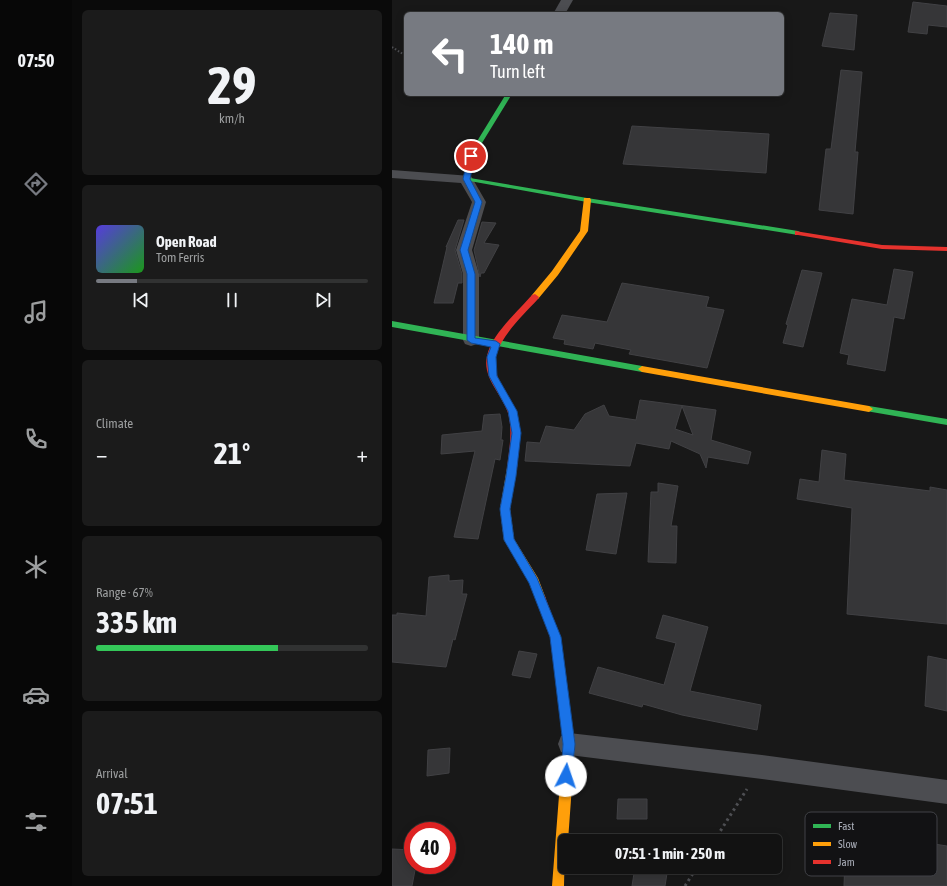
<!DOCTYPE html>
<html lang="en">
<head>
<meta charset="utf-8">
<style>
	:root { --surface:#121212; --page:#1b1b1b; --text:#f1f3f6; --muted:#9c9e9f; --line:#313232; --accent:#777a81 }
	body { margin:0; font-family:"Asap Condensed",sans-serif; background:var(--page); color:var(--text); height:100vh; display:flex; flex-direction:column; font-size:15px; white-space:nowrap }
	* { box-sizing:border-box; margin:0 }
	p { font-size:13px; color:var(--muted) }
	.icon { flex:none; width:22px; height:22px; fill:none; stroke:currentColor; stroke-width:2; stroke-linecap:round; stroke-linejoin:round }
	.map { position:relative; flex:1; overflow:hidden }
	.sheet { display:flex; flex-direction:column; gap:10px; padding:10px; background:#0a0a0a; width:320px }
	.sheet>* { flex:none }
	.banner { position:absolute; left:12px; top:12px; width:380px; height:84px; border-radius:6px; box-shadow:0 2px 10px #0003,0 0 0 1px var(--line); background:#777a81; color:#fff; overflow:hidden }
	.speed { position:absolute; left:12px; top:822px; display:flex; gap:8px; font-size:20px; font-weight:700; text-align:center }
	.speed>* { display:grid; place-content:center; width:52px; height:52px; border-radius:50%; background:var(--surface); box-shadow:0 2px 10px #0003,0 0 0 1px var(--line); line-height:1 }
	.speed .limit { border:6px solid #d22; background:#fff; color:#111 }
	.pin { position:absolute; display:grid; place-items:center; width:34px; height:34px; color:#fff; margin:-17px; border:2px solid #fff; border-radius:50%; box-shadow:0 1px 4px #0007 }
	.me { position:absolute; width:44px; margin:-22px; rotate:4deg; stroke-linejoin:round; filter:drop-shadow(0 0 3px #0008) }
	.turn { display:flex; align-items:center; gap:14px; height:84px; padding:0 20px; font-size:18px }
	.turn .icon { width:52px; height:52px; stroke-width:2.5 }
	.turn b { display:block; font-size:28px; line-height:34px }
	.big { font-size:30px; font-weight:700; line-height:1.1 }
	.sheet .tile { flex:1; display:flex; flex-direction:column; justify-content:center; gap:6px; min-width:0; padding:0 14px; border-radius:6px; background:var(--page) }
	.sheet .dial { align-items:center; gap:0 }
	.dial b { font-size:52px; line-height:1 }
	.song { display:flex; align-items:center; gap:12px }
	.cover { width:48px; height:48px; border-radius:6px; background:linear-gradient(135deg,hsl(250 70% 55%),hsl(120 70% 35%)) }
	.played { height:4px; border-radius:2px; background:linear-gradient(90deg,var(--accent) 15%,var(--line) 15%) }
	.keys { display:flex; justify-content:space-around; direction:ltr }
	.heat { display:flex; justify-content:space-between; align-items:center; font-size:22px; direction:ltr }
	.charge { height:6px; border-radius:3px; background:linear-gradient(90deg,#34c759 67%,var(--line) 0) }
	.trip { position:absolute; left:166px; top:834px; width:224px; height:40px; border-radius:6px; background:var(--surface); box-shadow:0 2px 10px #0003,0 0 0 1px var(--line); font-weight:700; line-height:40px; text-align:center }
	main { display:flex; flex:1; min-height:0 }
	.dock { display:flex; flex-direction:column; width:72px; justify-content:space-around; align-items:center; background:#070707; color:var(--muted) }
	.dock .icon { width:28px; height:28px }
	.dock .active { color:var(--accent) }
	.dock b { font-size:18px; color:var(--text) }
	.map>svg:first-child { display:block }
</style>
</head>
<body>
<main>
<nav class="dock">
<b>07:50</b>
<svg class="icon active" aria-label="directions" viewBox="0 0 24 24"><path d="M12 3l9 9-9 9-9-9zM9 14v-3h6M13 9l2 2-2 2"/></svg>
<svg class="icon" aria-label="music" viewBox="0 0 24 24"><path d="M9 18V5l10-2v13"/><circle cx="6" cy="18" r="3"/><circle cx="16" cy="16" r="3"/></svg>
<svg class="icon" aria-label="phone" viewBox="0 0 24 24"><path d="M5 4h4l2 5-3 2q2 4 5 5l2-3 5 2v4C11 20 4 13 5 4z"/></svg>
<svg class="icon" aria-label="climate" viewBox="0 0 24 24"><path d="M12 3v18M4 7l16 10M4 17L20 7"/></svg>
<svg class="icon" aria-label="car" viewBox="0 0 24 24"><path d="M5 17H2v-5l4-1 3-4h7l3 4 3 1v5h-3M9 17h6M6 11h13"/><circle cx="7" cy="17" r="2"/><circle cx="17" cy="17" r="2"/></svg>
<svg class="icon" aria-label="filters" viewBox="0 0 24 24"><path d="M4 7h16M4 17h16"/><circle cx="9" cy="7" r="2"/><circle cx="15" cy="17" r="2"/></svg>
</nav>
<section class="sheet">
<div class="tile dial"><b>29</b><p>km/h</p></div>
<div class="tile">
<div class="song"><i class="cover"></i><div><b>Open Road</b><p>Tom Ferris</p></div></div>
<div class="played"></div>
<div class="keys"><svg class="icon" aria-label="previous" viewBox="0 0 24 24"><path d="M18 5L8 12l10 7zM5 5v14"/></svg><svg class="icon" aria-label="pause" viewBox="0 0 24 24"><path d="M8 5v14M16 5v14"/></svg><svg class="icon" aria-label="next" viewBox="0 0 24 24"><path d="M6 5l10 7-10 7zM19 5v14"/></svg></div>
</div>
<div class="tile"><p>Climate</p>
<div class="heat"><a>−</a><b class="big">21°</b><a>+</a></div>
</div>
<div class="tile"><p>Range · 67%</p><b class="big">335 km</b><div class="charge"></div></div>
<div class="tile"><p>Arrival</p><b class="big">07:51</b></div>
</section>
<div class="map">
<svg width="555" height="886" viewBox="0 0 555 886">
	<rect width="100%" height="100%" fill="#181818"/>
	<g fill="#363638" stroke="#414144" fill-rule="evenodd">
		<polygon points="521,2 555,6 555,27 536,25 535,34 516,32"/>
		<polygon points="438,13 465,15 462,50 430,46"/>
		<polygon points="449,70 470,72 463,152 466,152 461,214 427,210 434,149 439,149"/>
		<polygon points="240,126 377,134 374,173 231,164"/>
		<polygon points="66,220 72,220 63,250 70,274 70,283 66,283 61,303 42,303 55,247 54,247"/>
		<polygon points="90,222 104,223 92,243 107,245 92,273 89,273 88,277 82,250"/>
		<polygon points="502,269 521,272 512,319 502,317 493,371 455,364 457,355 448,353 460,299 495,305"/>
		<polygon points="410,270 430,273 411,347 391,343 396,325 394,324"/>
		<polygon points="230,283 317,297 314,307 332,310 315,368 237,354 239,350 203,343 201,349 172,344 173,340 161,338 170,315 215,322"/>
		<path d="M 248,400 L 324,410 L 319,440 L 359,452 L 356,464 L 316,457 L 314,468 L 308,454 L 279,441 L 277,449 L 244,443 L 238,466 L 133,461 L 135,442 L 148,443 L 154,426 L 182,430 L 193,414 L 212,405 L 217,416 L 244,420 ZM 290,406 L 301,435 L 283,429 Z"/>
		<polygon points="108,414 110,427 109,440 111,440 108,460 103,459 86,539 62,537 83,451 49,454 50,435 90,431 92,415"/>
		<polygon points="430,450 454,454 452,480 538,491 538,487 555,490 555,624 455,614 460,508 405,499 408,479 427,482"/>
		<polygon points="266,483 286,486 279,526 285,526 284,563 256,562 259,492 266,492"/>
		<polygon points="235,493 224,554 194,550 205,494"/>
		<polygon points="57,575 57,581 71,580 70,594 75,594 63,640 61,639 54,667 0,662 0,615 5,615 5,613 34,616 37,577"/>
		<polygon points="271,615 316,627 298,691 369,705 365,730 290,715 251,704 250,707 197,693 206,667 272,685 284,643 264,638"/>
		<polygon points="127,651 145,654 138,678 120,675"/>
		<polygon points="536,656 555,660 555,711 533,706"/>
		<polygon points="58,748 57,773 35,776 36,750"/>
		<polygon points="226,799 255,799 255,819 225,819"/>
		<polygon points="499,821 522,825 523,841 555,846 555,886 452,886 454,830 501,837"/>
		<polygon points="0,849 21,850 21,865 24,865 20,886 0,886"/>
		<polygon points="243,867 276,867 273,886 240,886"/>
	</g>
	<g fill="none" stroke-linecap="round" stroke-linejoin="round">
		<polyline stroke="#4e4f53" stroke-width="2" stroke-dasharray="1.5 2" stroke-linecap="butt" points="0,47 14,56"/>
		<g stroke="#4e4f53" stroke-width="3" stroke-dasharray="2.5 3.5" stroke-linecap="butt">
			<polyline points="322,841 355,789"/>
			<polyline points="293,886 305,867"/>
		</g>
		<g fill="#4c4d51" fill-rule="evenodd">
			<polygon points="169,0 181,0 173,14 161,14"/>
			<polygon points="0,170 79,176 94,202 80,250 87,274 87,340 85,344 79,346 73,344 71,340 71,274 64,250 80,202 69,183 0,178"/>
			<polygon points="177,733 370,755 555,780 555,804 370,779 177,755 169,752 166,744 169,736"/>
		</g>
		<g fill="#30b455" fill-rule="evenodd">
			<polygon points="114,94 120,94 82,156 78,178 195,198 406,231 410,233 406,235 195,202 72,180 71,179 76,156"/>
			<polygon points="0,321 250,366 254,369 250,372 0,327"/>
			<polygon points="477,406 555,419 555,425 474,411 473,409"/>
		</g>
		<g fill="#ff9f0a" fill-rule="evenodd">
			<polygon points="192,198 198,198 199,200 196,231 166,275 146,299 140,299 139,297 140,295 160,271 188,231"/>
			<polygon points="250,366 477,406 481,409 477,412 250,372 246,369"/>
			<polygon points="120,464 123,465 125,468 118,509 122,539 146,578 154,599 153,602 149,604 145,602 138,583 112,540 108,509 115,468 117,465"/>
			<polygon points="171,692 175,693 176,697 183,744 176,841 173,841 172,886 160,886 171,744 166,697 167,693"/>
		</g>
		<g fill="#e5322d" fill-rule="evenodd">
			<polygon points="403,231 490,245 555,247 555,251 490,249 406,235 403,235"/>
			<path d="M 143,294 L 147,297 L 146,299 C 132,314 110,335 104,355 C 97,376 119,394 124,413 C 129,431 127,450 125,468 L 123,471 L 117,471 L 115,468 C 117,450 121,431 116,413 C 110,394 90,378 95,356 C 99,335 126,311 140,295 Z"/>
			<polygon points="149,594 153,596 154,599 168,637 176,697 175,701 171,702 167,701 166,697 158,637 144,599 145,596"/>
		</g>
	</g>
	<polygon fill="#1a73e8" stroke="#114b97" points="79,154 83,156 78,179 90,202 76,250 83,274 83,338 104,341 108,344 104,357 105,376 125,411 129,433 124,476 118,509 122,539 145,578 169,637 183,744 180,776 179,780 174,782 170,780 169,776 171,744 158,637 137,583 112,540 108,509 114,476 120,433 116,411 97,376 95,357 99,347 79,343 75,340 75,274 68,250 83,202 71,179 76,156"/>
	<rect x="413" y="812" width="132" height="64" rx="6" fill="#121214" stroke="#404146" stroke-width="1"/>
	<rect x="421" y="824" width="18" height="4" fill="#30b455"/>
	<rect x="421" y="842" width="18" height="4" fill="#ff9f0a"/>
	<rect x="421" y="860" width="18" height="4" fill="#e5322d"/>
	<g font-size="11" fill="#aaaeb9">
		<text x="446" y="830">Fast</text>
		<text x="446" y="848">Slow</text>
		<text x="446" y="866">Jam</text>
	</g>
</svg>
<div class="speed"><div class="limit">40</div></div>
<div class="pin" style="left:79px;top:156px;background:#d93025"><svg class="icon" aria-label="arrive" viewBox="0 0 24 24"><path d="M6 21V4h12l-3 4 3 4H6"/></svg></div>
<svg class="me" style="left:174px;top:776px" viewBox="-20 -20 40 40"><circle r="19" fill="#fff"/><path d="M0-13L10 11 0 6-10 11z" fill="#1a73e8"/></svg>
<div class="trip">07:51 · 1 min · 250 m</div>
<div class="banner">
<div class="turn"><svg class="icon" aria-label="left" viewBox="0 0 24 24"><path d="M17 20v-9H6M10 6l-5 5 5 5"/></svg><div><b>140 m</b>Turn left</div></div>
</div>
</div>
</main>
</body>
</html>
